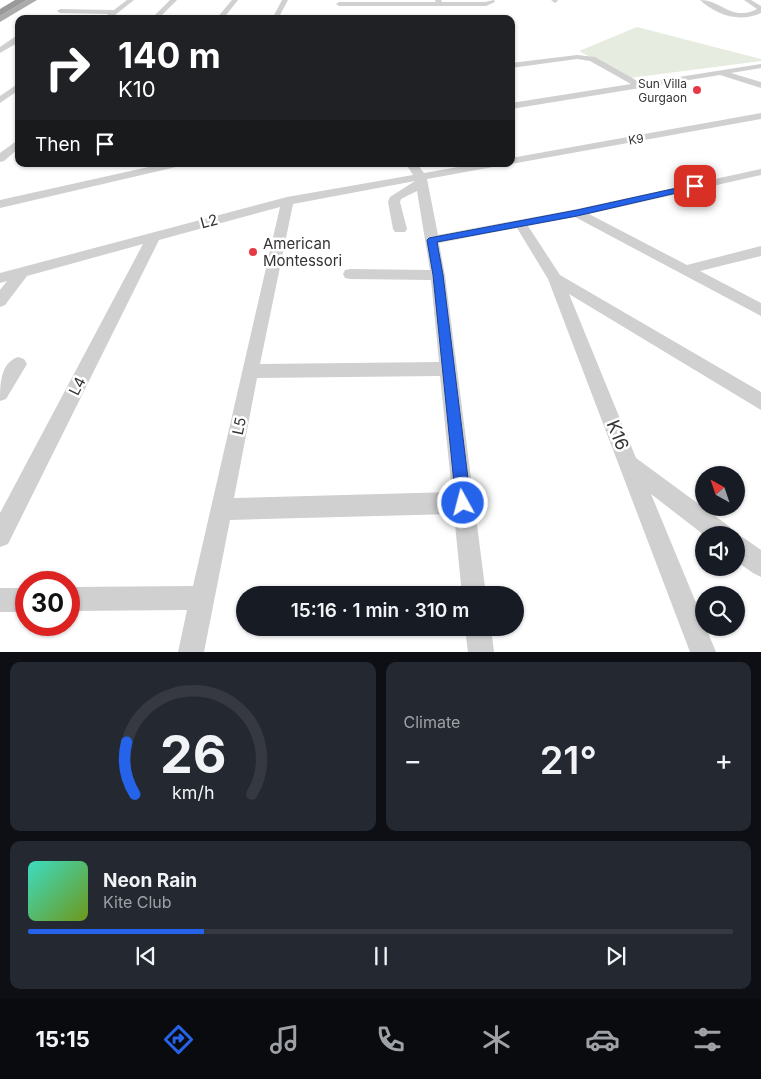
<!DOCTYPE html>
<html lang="en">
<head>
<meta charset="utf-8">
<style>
	:root { --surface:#171b24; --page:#242831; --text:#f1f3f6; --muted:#9ea1a6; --line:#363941; --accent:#2563eb }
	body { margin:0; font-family:Inter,sans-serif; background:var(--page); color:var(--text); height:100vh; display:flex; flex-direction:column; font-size:19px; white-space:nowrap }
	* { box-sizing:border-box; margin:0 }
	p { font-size:16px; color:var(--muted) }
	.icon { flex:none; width:28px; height:28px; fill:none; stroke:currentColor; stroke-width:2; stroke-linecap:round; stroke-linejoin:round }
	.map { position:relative; height:652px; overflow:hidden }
	.drawer { display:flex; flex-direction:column; gap:10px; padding:10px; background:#0d0f14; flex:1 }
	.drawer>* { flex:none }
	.hud { position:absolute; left:15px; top:15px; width:500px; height:152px; border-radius:10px; box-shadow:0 1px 4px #0004; background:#202124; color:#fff; overflow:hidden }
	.needle { width:32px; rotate:320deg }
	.fabs { position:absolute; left:695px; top:466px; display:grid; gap:10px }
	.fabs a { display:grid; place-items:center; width:50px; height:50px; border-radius:50%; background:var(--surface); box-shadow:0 1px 4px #0004; font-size:25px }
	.speed { position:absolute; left:15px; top:571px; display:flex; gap:10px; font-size:25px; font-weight:700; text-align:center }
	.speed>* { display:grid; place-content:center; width:65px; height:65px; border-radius:50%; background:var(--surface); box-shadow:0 1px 4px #0004; line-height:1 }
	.speed .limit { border:8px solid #d22; background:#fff; color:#111 }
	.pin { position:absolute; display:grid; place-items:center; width:42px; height:42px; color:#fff; margin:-21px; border-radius:10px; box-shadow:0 2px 8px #0006 }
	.me { position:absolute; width:55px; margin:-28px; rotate:353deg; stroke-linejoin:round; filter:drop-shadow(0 0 4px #0008) }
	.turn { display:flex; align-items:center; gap:18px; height:105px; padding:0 20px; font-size:22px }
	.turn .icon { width:65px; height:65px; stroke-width:2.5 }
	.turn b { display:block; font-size:35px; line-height:42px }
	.then { display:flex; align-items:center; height:48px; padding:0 20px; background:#0003; gap:10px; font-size:19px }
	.big { font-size:38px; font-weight:600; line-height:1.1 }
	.drawer .card { flex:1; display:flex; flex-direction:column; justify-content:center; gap:8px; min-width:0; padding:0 18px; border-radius:10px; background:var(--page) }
	.drawer .dial { align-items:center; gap:0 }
	.dial svg { height:130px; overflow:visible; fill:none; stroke:var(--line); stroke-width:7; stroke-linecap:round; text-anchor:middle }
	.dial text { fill:var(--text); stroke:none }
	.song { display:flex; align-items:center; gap:15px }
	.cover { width:60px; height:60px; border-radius:8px; background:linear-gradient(135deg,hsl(170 70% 55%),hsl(80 70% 35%)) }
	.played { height:5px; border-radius:2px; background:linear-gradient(90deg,var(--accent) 25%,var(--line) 25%) }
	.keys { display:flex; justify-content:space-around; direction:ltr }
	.heat { display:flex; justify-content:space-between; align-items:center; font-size:28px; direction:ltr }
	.drawer .tiles { flex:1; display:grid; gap:10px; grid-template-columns:1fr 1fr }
	.card:last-child { grid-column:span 2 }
	.trip { position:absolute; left:236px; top:586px; width:288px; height:50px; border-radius:25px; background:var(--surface); box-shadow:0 1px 4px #0004; font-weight:600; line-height:50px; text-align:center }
	.tab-bar { display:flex; height:80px; justify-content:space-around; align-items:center; background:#090b0e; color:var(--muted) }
	.tab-bar .icon { width:35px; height:35px }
	.tab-bar .on { color:var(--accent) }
	.tab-bar b { font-size:22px; color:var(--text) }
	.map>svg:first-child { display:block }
</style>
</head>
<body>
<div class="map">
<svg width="761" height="652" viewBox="0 0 761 652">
	<rect width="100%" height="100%" fill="#fff"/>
	<polygon fill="#e6ecdf" points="637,27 761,59 761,61 630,78 579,51"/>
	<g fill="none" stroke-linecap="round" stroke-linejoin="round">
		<g fill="#d0d0d0" fill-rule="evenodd">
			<polygon points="127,0 134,0 110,19 104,18 108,14 60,13 57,11 60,9 114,10"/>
			<polygon points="170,0 177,0 158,19 151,19"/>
			<polygon points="232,0 238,0 223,19 216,19"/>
			<polygon points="282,0 288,0 280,15 318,16 321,18 272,19"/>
			<polygon points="435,0 441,0 442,2 485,2 494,0 495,2 486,6 339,6 336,4 339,2 436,2"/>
			<polygon points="551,0 557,0 558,1 555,3"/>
			<path d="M 700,0 C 722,0 731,22 757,9 L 744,0 L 751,0 L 761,6 L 761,13 C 740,23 716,15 700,0 Z"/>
			<polygon points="16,36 19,36 19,42 0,53 0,47"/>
			<polygon points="577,55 595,57 641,83 761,64 761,68 731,73 761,82 761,88 720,75 511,109 511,103 631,84 590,61 577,59 511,68 511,63"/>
			<polygon points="19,83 19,90 0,103 0,96"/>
			<polygon points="761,113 761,119 511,164 509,164 511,164 511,158"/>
			<polygon points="19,139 19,148 4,161 0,162 0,153"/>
			<polygon points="162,164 182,164 176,167 0,208 0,200"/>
			<path d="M 406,164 L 417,164 L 424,173 L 475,164 L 499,164 L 493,167 L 427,179 L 438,235 L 577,209 L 761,169 L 761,175 L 589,214 L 687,265 L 761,246 L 761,256 L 700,271 L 761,303 L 761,316 L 575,217 L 528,226 L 560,275 L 761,392 L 761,410 L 569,294 L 636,458 L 730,527 L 733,535 L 704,535 L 651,494 L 704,622 L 704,628 L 706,628 L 716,652 L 690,652 L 548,279 L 517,228 L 439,243 L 445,275 L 486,595 L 462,595 L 454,514 L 230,520 L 204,652 L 178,652 L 187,610 L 69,611 L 69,587 L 193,586 L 280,207 L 159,240 L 8,544 L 0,547 L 0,513 L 143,244 L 27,276 L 5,305 L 0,307 L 0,290 L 7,281 L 0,283 L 0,273 L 287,197 L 413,175 ZM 415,181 L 390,197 L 388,202 L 393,229 L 395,232 L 405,232 L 407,229 L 400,202 L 401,199 L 417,191 L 430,270 L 350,269 L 345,270 L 343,274 L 345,278 L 350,279 L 431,280 L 439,362 L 260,364 L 293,204 ZM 440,376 L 452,492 L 234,498 L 257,378 Z"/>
			<path d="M 18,357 L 24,359 L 27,364 L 6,399 L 0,401 C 0,385 0,363 18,357 Z"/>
			<polygon points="736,534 744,538 761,550 761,577 753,573 736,561"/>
			<rect x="0" y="588" width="26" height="24"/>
			<polygon points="465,628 491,628 494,652 468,652"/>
		</g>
		<polygon fill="#ababab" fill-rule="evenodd" points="27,0 37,0 0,22 0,16"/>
		<polygon fill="#9a9a9a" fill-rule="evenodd" points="15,0 27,0 0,16 0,9"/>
	</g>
	<polygon fill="#2563eb" stroke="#184099" points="695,184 699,186 698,188 577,216 437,242 443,275 471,503 469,508 463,511 458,508 456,503 433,275 427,240 429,238 577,210"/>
	<g fill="#e63946" stroke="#fff" stroke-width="2">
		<circle cx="697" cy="90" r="5"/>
		<circle cx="253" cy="252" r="5"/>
	</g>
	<g text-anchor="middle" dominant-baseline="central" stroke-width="5" stroke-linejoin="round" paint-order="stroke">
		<g font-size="12" fill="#333" stroke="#fff" text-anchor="end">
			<text x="687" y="83">Sun Villa<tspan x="687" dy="14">Gurgaon</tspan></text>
		</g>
		<g font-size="12" fill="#333" stroke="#fff">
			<text transform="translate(636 139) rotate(-10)">K9</text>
		</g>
		<g font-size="15" fill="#333" stroke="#fff">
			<text transform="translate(209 221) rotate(-15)">L2</text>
			<text transform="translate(77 386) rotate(-63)">L4</text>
			<text transform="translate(239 426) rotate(-78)">L5</text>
		</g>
		<g font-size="15" fill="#333" stroke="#fff" text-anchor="start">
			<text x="263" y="243">American<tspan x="263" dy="17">Montessori</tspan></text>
		</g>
		<g font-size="18" fill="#333" stroke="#fff">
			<text transform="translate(618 435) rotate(68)">K16</text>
		</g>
	</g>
</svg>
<div class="fabs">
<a><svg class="needle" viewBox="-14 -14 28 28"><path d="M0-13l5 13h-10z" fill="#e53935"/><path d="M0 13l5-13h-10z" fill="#9ea1a6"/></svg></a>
<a><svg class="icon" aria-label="sound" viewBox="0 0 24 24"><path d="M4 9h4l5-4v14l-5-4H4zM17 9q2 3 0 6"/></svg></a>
<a><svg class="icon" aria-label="search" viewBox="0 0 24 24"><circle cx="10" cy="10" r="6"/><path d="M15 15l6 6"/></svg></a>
</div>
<div class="speed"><div class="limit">30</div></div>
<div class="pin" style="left:695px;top:186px;background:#d93025"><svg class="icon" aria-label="arrive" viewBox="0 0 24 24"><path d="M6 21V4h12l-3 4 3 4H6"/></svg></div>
<svg class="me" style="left:463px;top:503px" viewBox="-20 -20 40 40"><circle r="17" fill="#2563eb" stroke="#fff" stroke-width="3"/><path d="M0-11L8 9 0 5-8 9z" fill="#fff"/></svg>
<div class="trip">15:16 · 1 min · 310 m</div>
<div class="hud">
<div class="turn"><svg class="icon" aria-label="right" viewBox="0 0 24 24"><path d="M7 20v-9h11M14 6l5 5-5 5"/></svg><div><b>140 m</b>K10</div></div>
<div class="then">Then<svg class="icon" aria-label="arrive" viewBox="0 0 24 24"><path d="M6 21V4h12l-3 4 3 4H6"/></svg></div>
</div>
</div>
<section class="drawer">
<div class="tiles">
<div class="card dial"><svg viewBox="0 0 100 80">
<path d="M14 69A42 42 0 1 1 86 69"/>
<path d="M14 69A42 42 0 0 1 9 37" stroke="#2563eb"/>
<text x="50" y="56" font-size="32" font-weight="700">26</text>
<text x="50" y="72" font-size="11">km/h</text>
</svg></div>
<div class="card"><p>Climate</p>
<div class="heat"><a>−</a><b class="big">21°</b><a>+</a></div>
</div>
<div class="card">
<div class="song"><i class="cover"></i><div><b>Neon Rain</b><p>Kite Club</p></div></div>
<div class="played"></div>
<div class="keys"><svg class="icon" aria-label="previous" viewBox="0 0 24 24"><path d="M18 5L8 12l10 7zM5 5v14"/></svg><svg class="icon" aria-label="pause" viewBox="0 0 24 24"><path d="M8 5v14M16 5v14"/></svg><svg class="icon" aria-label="next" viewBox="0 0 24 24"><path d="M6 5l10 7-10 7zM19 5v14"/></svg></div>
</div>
</div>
</section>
<nav class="tab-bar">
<b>15:15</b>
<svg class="icon on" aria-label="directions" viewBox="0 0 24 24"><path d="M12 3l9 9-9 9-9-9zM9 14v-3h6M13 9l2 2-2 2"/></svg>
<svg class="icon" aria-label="music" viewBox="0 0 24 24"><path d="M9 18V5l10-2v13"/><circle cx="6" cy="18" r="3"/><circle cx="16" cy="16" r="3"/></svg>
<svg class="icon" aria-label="phone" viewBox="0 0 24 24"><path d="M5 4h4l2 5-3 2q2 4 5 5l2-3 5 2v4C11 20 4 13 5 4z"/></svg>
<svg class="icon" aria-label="climate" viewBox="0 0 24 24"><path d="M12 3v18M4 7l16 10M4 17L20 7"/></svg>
<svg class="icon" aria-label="car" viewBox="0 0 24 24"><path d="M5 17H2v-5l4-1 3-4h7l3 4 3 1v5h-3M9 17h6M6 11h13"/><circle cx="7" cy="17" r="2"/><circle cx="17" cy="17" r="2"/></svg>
<svg class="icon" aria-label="filters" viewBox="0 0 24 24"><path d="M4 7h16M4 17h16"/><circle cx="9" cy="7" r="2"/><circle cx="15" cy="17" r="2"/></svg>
</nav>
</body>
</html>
